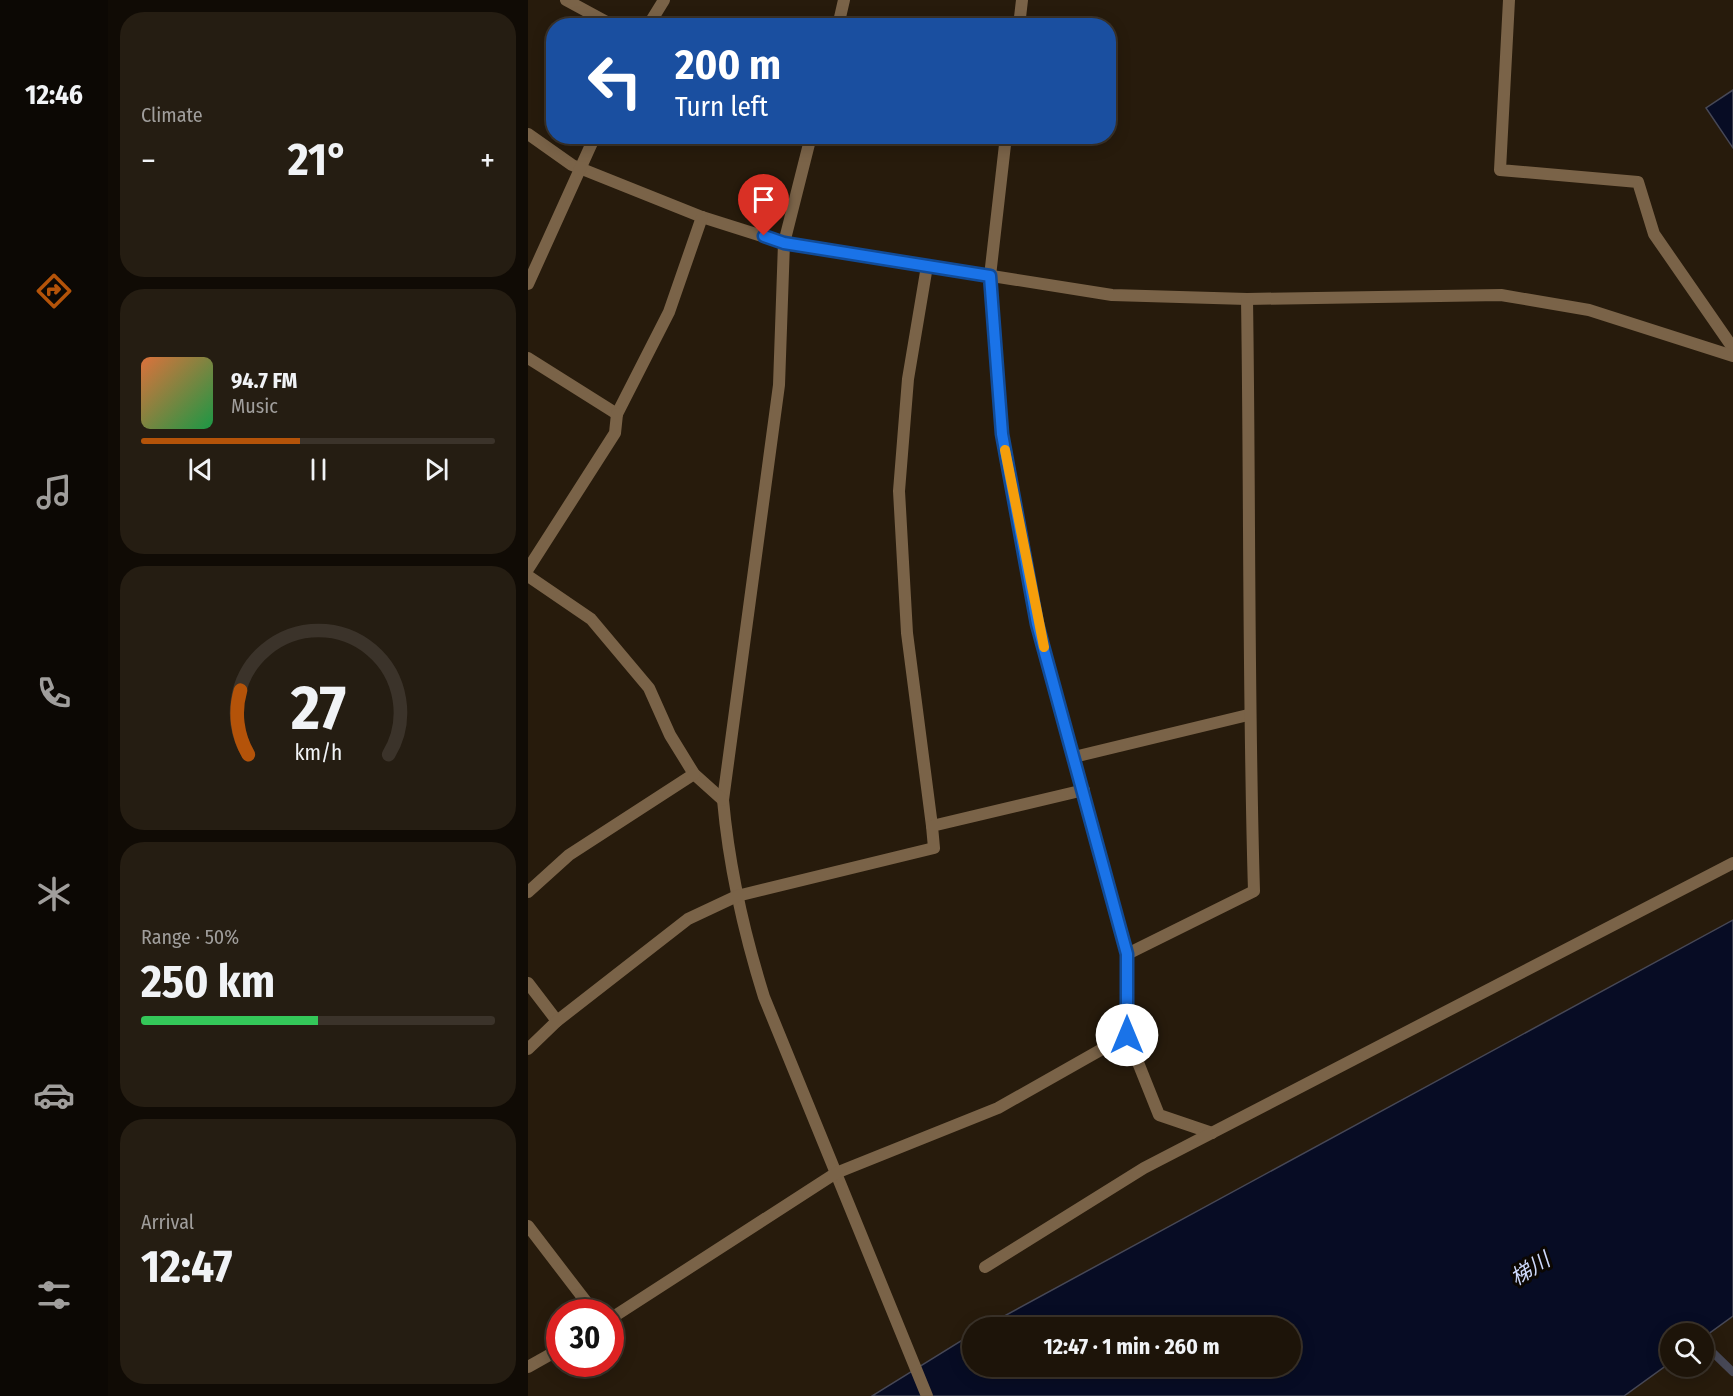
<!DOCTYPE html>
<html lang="en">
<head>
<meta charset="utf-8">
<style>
	:root { --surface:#1d1409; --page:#251d12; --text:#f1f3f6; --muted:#a09e9c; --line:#3b332a; --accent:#b45309 }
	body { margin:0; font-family:"Fira Sans Condensed","Noto Sans JP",sans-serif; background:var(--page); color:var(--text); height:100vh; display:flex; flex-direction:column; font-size:22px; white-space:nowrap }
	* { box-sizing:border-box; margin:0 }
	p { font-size:20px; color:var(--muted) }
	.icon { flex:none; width:33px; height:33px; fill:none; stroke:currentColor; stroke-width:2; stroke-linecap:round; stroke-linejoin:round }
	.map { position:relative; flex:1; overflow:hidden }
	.side { display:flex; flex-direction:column; gap:12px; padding:12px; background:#100b05; width:420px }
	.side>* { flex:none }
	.hud { position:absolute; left:18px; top:18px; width:570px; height:126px; border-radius:24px; box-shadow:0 3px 15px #0003,0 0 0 2px var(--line); background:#1a4fa0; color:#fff; overflow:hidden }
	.controls { position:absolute; left:1132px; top:1323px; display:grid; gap:12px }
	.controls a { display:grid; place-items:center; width:54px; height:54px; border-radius:50%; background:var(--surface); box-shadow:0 3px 15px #0003,0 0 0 2px var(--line); font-size:30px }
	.speed { position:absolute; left:18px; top:1299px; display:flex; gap:12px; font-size:30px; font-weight:700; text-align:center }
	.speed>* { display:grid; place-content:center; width:78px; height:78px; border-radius:50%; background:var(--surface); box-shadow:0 3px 15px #0003,0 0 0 2px var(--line); line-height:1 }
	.speed .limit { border:9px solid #d22; background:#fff; color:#111 }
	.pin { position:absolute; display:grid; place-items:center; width:51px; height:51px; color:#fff; margin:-62px -26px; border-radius:50% 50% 50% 0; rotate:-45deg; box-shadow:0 0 6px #0007 }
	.pin .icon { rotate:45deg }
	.me { position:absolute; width:66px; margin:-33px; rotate:0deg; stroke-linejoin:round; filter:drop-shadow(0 0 4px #0008) }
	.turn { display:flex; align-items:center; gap:21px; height:126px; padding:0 30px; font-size:27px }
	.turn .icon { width:78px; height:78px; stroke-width:2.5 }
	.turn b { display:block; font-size:42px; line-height:51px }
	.big { font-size:45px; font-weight:700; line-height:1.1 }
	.side .widget { flex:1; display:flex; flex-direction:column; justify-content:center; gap:9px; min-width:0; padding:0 21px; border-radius:24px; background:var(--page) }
	.side .dial { align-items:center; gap:0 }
	.dial svg { height:156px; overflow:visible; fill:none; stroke:var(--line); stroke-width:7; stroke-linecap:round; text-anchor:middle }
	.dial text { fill:var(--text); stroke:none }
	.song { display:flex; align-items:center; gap:18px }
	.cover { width:72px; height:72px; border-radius:9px; background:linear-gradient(135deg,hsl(20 70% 55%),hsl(140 70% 35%)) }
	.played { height:6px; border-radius:3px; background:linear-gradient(90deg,var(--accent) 45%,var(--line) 45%) }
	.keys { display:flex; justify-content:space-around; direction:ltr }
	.heat { display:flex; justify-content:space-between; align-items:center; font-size:33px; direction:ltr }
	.charge { height:9px; border-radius:4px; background:linear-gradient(90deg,#34c759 50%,var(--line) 0) }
	.trip { position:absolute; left:434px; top:1317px; width:339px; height:60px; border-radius:30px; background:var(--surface); box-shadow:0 3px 15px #0003,0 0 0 2px var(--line); font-weight:700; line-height:60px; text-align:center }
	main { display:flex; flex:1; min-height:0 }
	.tab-bar { display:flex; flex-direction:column; width:108px; justify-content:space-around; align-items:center; background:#0c0804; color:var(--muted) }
	.tab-bar .icon { width:42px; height:42px }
	.tab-bar .active { color:var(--accent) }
	.tab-bar b { font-size:27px; color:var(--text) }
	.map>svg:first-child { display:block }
</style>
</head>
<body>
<main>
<nav class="tab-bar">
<b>12:46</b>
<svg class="icon active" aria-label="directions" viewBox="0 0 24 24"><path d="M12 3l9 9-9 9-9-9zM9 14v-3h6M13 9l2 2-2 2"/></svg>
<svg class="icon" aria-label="music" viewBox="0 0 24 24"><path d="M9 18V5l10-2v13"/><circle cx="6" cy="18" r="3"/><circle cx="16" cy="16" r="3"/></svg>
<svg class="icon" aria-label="phone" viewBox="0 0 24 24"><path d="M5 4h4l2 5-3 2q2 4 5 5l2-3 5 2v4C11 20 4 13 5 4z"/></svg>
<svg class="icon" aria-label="climate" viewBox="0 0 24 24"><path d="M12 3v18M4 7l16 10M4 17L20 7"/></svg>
<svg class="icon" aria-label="car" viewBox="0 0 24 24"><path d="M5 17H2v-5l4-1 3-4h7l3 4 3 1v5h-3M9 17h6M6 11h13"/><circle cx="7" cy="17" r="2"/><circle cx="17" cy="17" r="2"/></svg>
<svg class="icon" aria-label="filters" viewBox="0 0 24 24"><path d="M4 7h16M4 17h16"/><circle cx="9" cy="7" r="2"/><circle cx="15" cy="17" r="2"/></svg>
</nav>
<section class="side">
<div class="widget"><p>Climate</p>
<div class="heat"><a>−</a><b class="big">21°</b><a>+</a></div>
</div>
<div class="widget">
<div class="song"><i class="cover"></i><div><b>94.7 FM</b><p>Music</p></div></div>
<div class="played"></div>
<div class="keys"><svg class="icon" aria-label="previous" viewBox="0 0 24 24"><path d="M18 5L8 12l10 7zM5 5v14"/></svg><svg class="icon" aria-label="pause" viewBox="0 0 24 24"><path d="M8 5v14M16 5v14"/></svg><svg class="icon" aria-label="next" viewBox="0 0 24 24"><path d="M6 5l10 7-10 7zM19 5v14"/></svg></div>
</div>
<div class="widget dial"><svg viewBox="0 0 100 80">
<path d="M14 69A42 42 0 1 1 86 69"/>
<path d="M14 69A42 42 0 0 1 10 36" stroke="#b45309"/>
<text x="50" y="56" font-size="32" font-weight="700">27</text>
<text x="50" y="72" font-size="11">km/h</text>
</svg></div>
<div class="widget"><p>Range · 50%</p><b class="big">250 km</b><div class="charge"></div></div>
<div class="widget"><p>Arrival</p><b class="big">12:47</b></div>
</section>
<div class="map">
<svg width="1205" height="1396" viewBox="0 0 1205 1396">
	<rect width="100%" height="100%" fill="#271b0c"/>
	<g fill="#070c24" stroke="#474856" stroke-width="1.5">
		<polygon points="1205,90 1205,148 1178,108"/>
		<polygon points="1205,920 1205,1316 1176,1337 1176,1334 1143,1334 1143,1362 1096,1396 344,1396 444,1334 444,1366 762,1366 762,1328 456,1327"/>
	</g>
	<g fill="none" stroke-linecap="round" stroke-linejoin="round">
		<polyline stroke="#474856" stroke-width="8" points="1176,1344 1205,1372"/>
		<g stroke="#7a6348" stroke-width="12">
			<polyline points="38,0 86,26"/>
			<polyline points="981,0 972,170 1110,182 1126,234 1205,348"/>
			<polyline points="120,26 136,0"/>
			<polyline points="310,26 316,0"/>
			<polyline points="491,26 494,0"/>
			<polyline points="0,134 44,165 174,217 256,243 584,295 719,299 973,295 1061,310 1205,356"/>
			<path d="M 283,136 L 256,243 L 251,385 L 195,800 C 201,867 216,933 236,997 L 399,1396"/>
			<polyline points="399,266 380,379 371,491 379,633 404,826"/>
			<polyline points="0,284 67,136"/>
			<polyline points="0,358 89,414 141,312 174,217"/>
			<polyline points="0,569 87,433 89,414"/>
			<polyline points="0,576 63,619 121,688 142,735 166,774 195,800"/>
			<polyline points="546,757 720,715"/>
			<polyline points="0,892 41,855 166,774"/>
			<path d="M 599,954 L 726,891 C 720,694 722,497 719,299"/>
			<polyline points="0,983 29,1021"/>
			<polyline points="599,1035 631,1115 684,1133"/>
			<polyline points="0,1049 29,1021 160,919 209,896 406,848 404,826 556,790"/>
			<polyline points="0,1226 66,1312"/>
			<polyline points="457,1267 616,1168 1205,863"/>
			<polyline points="82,1319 308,1173 470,1108 599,1035 599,954 509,624 474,434 462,276 478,136"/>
			<polyline points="0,1367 32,1349"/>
		</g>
	</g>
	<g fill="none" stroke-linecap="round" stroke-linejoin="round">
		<g stroke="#114b97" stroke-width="15">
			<polyline id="route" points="236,236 256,243 462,276 474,434 509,624 599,954 599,1035"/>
		</g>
		<use href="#route" stroke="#1a73e8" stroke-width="10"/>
		<polyline stroke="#f59e0b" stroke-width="10" points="477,450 516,647"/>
	</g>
	<g text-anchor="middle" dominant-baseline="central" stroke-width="6" stroke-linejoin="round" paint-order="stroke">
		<g font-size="21" font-style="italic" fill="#ced9fb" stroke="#0b0703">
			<text transform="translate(1002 1269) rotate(-32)">梯川</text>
		</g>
	</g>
</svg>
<div class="controls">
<a><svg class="icon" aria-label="search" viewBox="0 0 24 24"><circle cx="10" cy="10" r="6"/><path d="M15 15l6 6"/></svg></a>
</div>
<div class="speed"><div class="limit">30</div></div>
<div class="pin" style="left:236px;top:236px;background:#d93025"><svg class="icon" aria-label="arrive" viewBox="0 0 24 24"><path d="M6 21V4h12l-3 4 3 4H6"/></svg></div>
<svg class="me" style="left:599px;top:1035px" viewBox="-20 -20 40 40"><circle r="19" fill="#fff"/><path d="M0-13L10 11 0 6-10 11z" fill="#1a73e8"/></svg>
<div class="trip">12:47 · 1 min · 260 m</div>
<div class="hud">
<div class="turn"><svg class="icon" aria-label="left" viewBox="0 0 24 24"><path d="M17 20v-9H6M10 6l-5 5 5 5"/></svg><div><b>200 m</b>Turn left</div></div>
</div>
</div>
</main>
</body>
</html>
